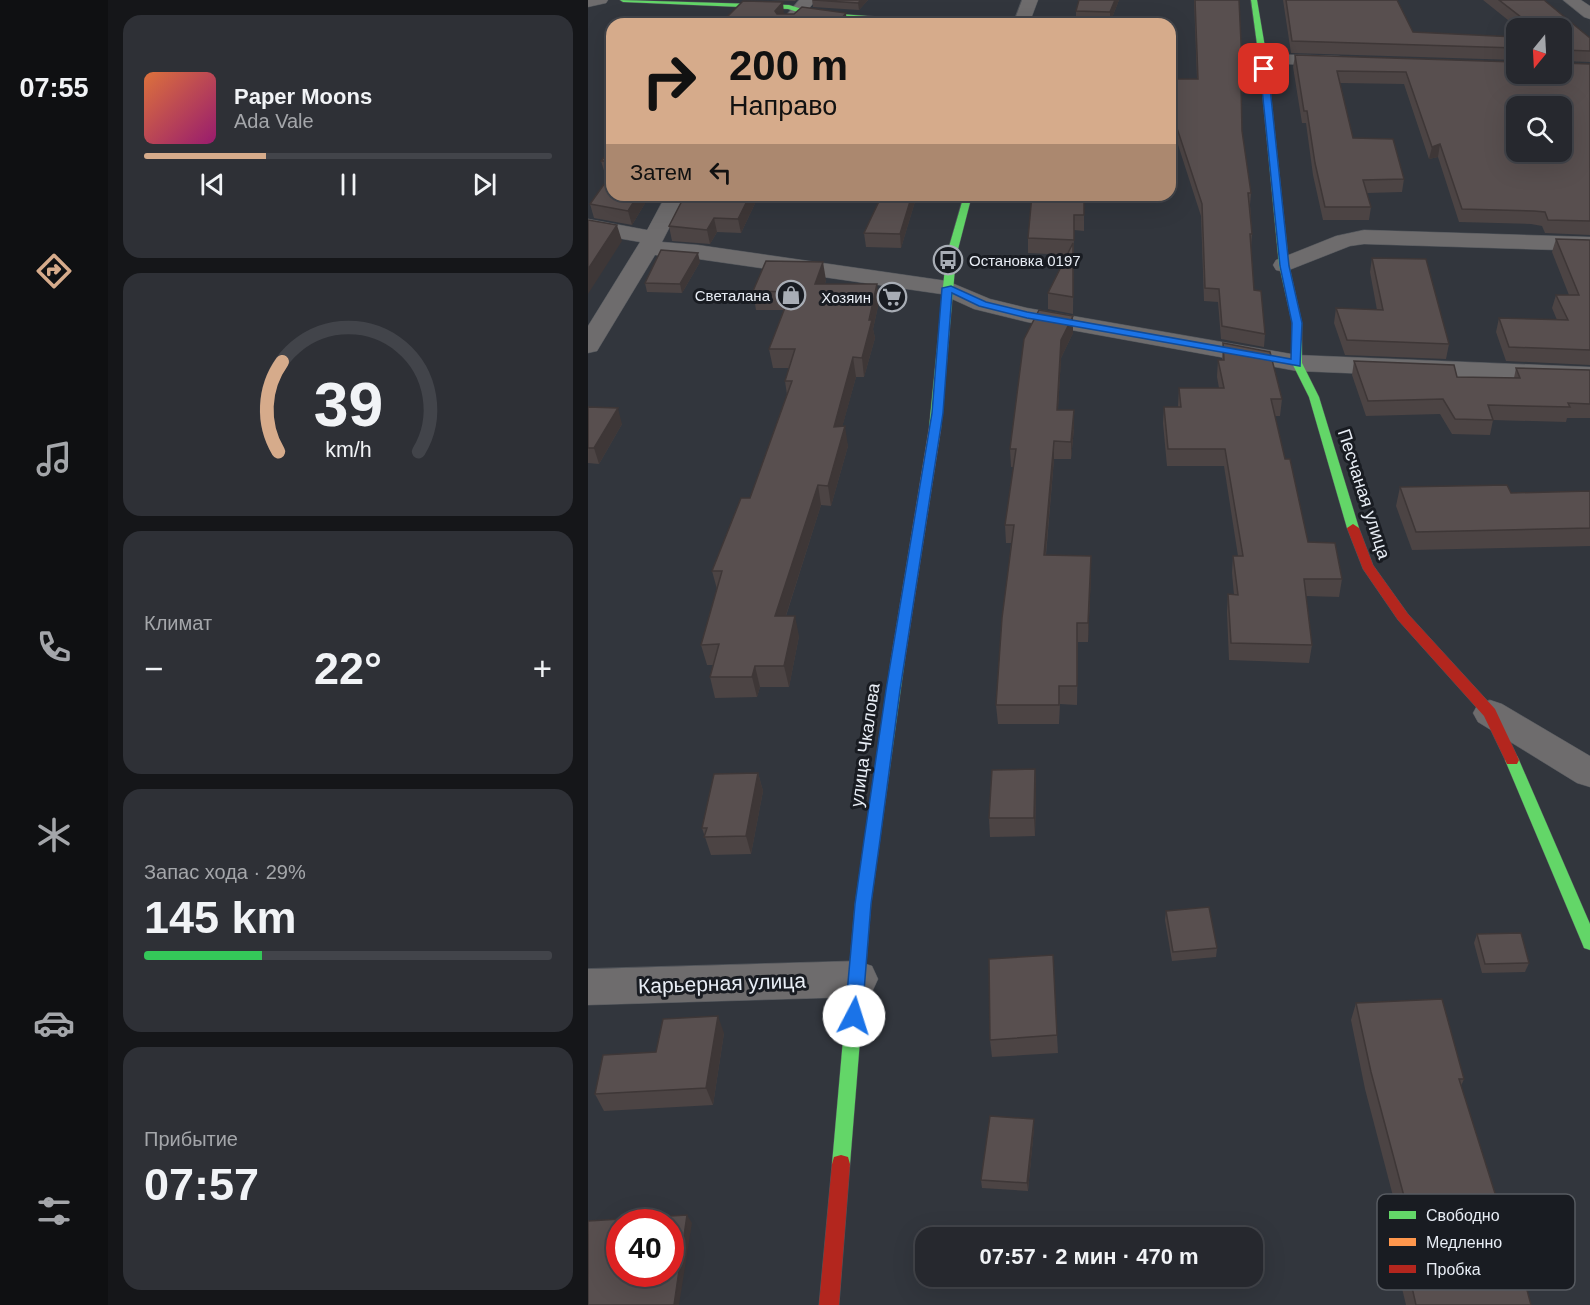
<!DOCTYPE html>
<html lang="ru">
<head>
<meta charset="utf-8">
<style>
	:root { --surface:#26282e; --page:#2e3036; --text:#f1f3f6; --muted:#a4a6aa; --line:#42444a; --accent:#d6ab8b }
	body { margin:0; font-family:Helvetica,sans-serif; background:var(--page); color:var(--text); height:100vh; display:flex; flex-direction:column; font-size:22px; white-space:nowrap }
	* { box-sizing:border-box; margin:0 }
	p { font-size:20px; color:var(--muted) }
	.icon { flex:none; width:33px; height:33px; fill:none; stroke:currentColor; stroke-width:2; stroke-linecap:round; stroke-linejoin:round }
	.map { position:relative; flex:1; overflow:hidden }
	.sheet { display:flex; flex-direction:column; gap:15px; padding:15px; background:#151619; width:480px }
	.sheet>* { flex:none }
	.guide { position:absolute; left:18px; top:18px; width:570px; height:183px; border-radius:18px; box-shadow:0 6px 24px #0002,0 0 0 2px var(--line); background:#d6ab8b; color:#111; overflow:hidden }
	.needle { width:39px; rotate:198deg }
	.fabs { position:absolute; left:918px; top:18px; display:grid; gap:12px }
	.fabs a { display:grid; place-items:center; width:66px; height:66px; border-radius:12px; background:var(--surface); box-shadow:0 6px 24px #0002,0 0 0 2px var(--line); font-size:30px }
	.speed { position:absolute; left:18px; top:1209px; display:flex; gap:12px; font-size:30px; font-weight:700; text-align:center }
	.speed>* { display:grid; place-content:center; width:78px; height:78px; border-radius:50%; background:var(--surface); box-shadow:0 6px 24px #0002,0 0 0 2px var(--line); line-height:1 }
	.speed .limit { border:9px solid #d22; background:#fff; color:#111 }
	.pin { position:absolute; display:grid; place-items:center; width:51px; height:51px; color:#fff; margin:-26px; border-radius:12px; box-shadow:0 3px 9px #0006 }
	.me { position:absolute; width:66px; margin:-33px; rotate:5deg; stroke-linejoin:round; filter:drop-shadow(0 0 4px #0008) }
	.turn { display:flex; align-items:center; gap:21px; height:126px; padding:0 24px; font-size:27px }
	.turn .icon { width:78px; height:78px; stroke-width:2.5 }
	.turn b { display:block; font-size:42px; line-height:51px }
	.then { display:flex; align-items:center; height:57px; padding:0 24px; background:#0003; gap:12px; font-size:22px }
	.big { font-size:45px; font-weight:600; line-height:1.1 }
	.sheet .card { flex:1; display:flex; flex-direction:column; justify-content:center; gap:9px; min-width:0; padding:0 21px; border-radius:18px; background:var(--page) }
	.sheet .dial { align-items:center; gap:0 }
	.dial svg { height:156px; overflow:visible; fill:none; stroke:var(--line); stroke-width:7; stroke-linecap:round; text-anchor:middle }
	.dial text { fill:var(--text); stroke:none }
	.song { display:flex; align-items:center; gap:18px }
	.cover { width:72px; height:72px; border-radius:9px; background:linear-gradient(135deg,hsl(20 70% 55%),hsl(320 70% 35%)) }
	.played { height:6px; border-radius:3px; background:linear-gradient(90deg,var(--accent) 30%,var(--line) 30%) }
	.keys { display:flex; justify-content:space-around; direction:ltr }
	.heat { display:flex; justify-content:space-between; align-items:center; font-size:33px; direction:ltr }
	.charge { height:9px; border-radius:4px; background:linear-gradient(90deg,#34c759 29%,var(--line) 0) }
	.trip { position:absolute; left:327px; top:1227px; width:348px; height:60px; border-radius:18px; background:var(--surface); box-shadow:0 6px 24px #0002,0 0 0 2px var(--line); font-weight:600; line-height:60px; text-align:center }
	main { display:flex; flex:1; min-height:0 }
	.dock { display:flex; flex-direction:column; width:108px; justify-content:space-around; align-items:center; background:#0f1012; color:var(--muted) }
	.dock .icon { width:42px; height:42px }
	.dock .selected { color:var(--accent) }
	.dock b { font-size:27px; color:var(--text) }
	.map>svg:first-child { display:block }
</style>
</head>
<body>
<main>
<nav class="dock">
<b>07:55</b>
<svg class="icon selected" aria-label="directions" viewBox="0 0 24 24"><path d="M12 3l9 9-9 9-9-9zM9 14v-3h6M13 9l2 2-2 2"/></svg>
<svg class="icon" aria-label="music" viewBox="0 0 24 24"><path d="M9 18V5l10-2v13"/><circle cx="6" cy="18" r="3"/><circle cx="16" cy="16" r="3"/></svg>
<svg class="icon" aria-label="phone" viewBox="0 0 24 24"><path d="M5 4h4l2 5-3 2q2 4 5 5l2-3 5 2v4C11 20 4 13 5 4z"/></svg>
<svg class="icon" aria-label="climate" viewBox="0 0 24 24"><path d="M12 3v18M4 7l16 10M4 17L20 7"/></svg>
<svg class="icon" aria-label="car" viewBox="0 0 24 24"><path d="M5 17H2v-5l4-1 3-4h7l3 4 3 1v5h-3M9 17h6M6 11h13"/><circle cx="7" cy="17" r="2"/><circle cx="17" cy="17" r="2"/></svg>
<svg class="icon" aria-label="filters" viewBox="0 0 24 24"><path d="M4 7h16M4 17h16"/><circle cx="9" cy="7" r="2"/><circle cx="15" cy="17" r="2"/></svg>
</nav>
<section class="sheet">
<div class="card">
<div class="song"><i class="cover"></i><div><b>Paper Moons</b><p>Ada Vale</p></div></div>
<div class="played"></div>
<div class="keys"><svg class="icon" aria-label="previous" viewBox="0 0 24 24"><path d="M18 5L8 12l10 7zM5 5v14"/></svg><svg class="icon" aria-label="pause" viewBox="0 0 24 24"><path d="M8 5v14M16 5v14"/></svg><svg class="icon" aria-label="next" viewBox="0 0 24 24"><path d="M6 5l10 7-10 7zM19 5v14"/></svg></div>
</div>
<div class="card dial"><svg viewBox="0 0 100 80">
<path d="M14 69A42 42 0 1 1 86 69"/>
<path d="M14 69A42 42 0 0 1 16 23" stroke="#d6ab8b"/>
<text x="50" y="56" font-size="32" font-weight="700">39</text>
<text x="50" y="72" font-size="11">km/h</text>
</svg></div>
<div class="card"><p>Климат</p>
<div class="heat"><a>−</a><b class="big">22°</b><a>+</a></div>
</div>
<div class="card"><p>Запас хода · 29%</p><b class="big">145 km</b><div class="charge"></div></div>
<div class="card"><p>Прибытие</p><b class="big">07:57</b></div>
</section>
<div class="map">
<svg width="1002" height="1305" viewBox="0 0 1002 1305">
	<rect width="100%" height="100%" fill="#32363d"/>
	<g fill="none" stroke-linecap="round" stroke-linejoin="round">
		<g stroke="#50545a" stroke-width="1">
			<g id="street">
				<polygon points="0,0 20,0 18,3 0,7"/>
				<polygon points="211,0 228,0 208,24 191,24"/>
				<polygon points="434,0 450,0 441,24 425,24"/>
				<polygon points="975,0 993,0 1002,6 1002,19 996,17"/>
				<polygon points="675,54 750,56 756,57 759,61 756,65 750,66 669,63 666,59 669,55"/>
				<polygon points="78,195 98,195 74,242 110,245 359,281 402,299 439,308 709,355 1002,367 1002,383 709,371 439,322 386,309 353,294 110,259 67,255 12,346 9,351 0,353 0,326 52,242 0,233 0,219 59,230"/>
				<polygon points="776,230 1002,237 1002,251 776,244 762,246 696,272 688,270 685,265 688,260 748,236"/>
				<polygon points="902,700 914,704 1002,756 1002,787 989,783 890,722 885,713 890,704"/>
				<polygon points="269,961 284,966 290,979 284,992 269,997 0,1005 0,969"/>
			</g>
		</g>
		<g stroke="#50545a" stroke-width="1">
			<g id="fast">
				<polygon points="32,0 201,5 224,12 363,22 366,24 335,24 223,16 200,9 35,2"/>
				<polygon points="663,0 669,0 679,59 701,265 714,323 714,363 731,397 771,528 765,532 759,528 721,397 704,363 704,323 691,265 671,59"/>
				<polygon points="376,195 384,195 368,257 353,428 347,431 341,428 358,257"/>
				<polygon points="310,654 317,659 283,904 262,1164 260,1171 253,1173 246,1171 244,1164 267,904 303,659"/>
				<polygon points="924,754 929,756 931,760 1002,924 1002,950 996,948 994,943 917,760 919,756"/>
			</g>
		</g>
		<g stroke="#50545a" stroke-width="1">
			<polygon id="slow" points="347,425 353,428 317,659 310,664 303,659 341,428"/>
		</g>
		<g stroke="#50545a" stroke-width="1">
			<g id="jam">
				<polygon points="765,524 771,528 785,565 820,614 907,709 931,760 929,764 919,764 896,716 810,620 775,569 759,528"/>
				<polygon points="253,1155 260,1157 262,1164 251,1305 231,1305 244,1164 246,1157"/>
			</g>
		</g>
		<use href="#street" fill="#6e6c6d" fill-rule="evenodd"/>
		<use href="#fast" fill="#63d668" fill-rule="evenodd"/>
		<use href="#slow" fill="#ff974d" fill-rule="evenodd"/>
		<use href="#jam" fill="#b3261e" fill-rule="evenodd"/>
	</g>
	<g fill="#4c4444">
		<polygon points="181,0 208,0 207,1"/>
		<polygon points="224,0 280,0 271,10 225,7"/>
		<polygon points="491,0 531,0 522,23 488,22 488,11"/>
		<polygon points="606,0 651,0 655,85 654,96 653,96 654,131 663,193 662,205 664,234 663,247 666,290 677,334 676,347 633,339 630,302 616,301 613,216 582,120 582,79 609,79"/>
		<polygon points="695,0 809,0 825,32 928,48 928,60 703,53"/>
		<polygon points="895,0 956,0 1002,51 1002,62 975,61 975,63 1002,64 1002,235 957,233 954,226 943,224 871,222 850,157 841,159 816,84 752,83 765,138 816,179 814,192 779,193 783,207 781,220 735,220 725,175 718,123 714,123 705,67 707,55 928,74 974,28 930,28"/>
		<polygon points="24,148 24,195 62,195 44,225 6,218 2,204 23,174 17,174 13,161"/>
		<polygon points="97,195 171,195 153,233 129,232 122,244 84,241 81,226"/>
		<polygon points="288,195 329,195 313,248 278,247 276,233 293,198 288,198"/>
		<polygon points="444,195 498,195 496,201 496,231 486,230 485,314 460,309 460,293 479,255 440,253 440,238"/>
		<polygon points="968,239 1002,240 1002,365 918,361 908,332 911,318 969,320 964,308 968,295 981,295 964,252"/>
		<polygon points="784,258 861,344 858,359 757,355 746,323 748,308 789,310 782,272"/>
		<polygon points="112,262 94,293 59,292 57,283"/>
		<polygon points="238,280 237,284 291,302 285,329 287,338 276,377 268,377 254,427 260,446 243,506 233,505 198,616 211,636 201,687 172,687 169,697 127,698 122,677 125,665 119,665 113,645 129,589 124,571 162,498 199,395 197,381 201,368 185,368 181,349 196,310 168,310 165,291"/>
		<polygon points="485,316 485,333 473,358 470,410 486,428 483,459 466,459 458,555 503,575 500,642 490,642 489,705 472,704 471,724 410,724 408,705 423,543 418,543 417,525 426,467 423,467 422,449"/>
		<polygon points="635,343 694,399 692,416 687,416 697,459 720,542 754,579 751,597 718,596 724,645 721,663 641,660 639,612 640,594 646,595 644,573 645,556 650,556 636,466 579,466 575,423 576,407 590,407 591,388 631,388 629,377 630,360 634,360"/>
		<polygon points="766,361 869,377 926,378 928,368 1002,370 1002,418 979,418 978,422 905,420 902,435 864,434 852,414 778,416 764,375"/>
		<polygon points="0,407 34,424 11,464 0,463"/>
		<polygon points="812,487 923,493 1002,491 1002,546 824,550 808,506"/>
		<polygon points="447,769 448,788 447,836 402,837 401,818"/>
		<polygon points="170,773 175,791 163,854 123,855 114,828"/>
		<polygon points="578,911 629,948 628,957 584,961 577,920"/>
		<polygon points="889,934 941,963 937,972 894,973 886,943"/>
		<polygon points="768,1003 876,1079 873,1086 943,1305 818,1305 812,1280 819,1265 823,1265 777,1089 763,1020"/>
		<polygon points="136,1033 125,1105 16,1111 7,1094 68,1052"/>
		<polygon points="469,1035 470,1053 404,1057 402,1040"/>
		<polygon points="446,1119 446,1128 440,1191 394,1188 393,1180"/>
	</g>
	<g fill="#3e3737">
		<polygon points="273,0 280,0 271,10 270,3"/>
		<polygon points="527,0 531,0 522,23 522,12"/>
		<polygon points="195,2 196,14 189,23 187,11"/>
		<polygon points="258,13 259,24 249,24"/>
		<polygon points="852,144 850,157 841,159 844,147"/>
		<polygon points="50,195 62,195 44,225 40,211"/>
		<polygon points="162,195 171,195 153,233 150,219"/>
		<polygon points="324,195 329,195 313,248 312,234"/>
		<polygon points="126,218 129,232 122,244 119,230"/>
		<polygon points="29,225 34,241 0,294 0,269"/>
		<polygon points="110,253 112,262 94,293 92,284"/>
		<polygon points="235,262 238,280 230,303 227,284"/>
		<polygon points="289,284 291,302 285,329 287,338 276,377 274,358"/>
		<polygon points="485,316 485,333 473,358 469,427 469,410 473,340"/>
		<polygon points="265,357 268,377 249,446 246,427"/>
		<polygon points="30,408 34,424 11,464 6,448"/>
		<polygon points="486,410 486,428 483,459 483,442"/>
		<polygon points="257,426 260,446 243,506 240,486"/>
		<polygon points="466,441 466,459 456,573 456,555"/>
		<polygon points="230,485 233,505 191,637 187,616"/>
		<polygon points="503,556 503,575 500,642 500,623"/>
		<polygon points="207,616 211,636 201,687 196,666"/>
		<polygon points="167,666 172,687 169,697 164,677"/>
		<polygon points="447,769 448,788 447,836 446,818"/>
		<polygon points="170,773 175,791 163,854 158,836"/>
		<polygon points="130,1016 136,1033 125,1105 118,1088"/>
		<polygon points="446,1119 446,1128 440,1191 439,1183"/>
		<polygon points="99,1215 104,1223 91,1305 86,1305"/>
	</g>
	<g fill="#584f4f" stroke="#3e3737" stroke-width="1.5" fill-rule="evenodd">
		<polygon points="225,0 273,0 270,3"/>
		<polygon points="491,0 527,0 522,12 488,11"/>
		<polygon points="607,0 651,0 655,85 653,85 654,131 663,193 660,193 664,234 662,234 666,290 673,291 677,334 634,326 631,289 617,288 614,204 582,107 582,79 610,79"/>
		<polygon points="698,0 809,0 825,32 928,37 928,48 704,41"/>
		<path d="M 911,0 L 956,0 L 1002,38 L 1002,51 L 975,50 L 975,63 L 1002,64 L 1002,221 L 960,220 L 957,212 L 946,211 L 874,209 L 852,144 L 844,147 L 818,72 L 749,71 L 765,138 L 805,139 L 816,179 L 775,180 L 783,207 L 737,207 L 727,163 L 719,111 L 716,111 L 707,55 L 928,62 L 928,74 L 974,74 L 974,28 L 947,28 ZM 928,106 L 974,106 L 974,152 L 928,152 Z"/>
		<polygon points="155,1 195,2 187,11 189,14 206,14 214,7 258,13 249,24 132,24"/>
		<polygon points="24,148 24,161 13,161"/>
		<polygon points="24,173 24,195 50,195 40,211 2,204"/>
		<polygon points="97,195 162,195 150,219 126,218 119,230 81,226"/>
		<polygon points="294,195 324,195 312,234 276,233"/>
		<polygon points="444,195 496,195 496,215 486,215 486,240 440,238"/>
		<polygon points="0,220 29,225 0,269"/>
		<polygon points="968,239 1002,240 1002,350 921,347 911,318 980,320 968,295 991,295"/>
		<polygon points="485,243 485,297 460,293"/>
		<polygon points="73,250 110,253 92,284 57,283"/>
		<polygon points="784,258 838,259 861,344 759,340 748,308 795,310"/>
		<polygon points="178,261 235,262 227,284 289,284 281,320 284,320 274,358 265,357 246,427 257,426 240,486 230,485 187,616 207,616 196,666 167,666 164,677 122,677 131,644 113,645 134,571 124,571 153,498 162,498 204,381 197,381 207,349 181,349 203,292 165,291"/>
		<polygon points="451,310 485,316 473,340 469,410 486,410 483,442 466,441 456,555 503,556 500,623 489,623 489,686 471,686 471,705 408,705 414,618 426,525 417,525 428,449 422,449 436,339"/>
		<polygon points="635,343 682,352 694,399 683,399 697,459 702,459 720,542 747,543 754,579 716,579 724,645 643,643 640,594 650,595 645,556 655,556 637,449 580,449 576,407 593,407 591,388 636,388 630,360 636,360"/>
		<polygon points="766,361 866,365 869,377 932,378 928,368 1002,370 1002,404 980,403 982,407 900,405 905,420 867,419 855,399 780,401"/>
		<polygon points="0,407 30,408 6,448 0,448"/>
		<polygon points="919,485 923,493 1002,491 1002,528 828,532 812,487"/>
		<polygon points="447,769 446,818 401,818 404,770"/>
		<polygon points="170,773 158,836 116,837 119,828 114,828 126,774"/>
		<polygon points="621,907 629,948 585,952 578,911"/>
		<polygon points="933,933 941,963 897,964 889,934"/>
		<polygon points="465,955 469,1035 402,1040 401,959"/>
		<polygon points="854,999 876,1079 871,1079 928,1260 931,1260 943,1305 828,1305 819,1265 834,1264 783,1072 768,1003"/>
		<polygon points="130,1016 118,1088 7,1094 15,1055 68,1052 75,1019"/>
		<polygon points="402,1116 446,1119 439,1183 393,1180"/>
		<path d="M 99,1215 L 86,1305 L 0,1305 L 0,1221 ZM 32,1222 L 82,1222 L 82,1274 L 32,1274 Z"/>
	</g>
	<polygon fill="#1a73e8" stroke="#114b97" stroke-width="1.5" points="676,67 680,69 701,266 714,323 712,366 439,318 391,306 364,293 355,413 312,690 292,840 283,904 274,1016 272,1022 266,1024 259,1022 257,1016 267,904 276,840 298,690 344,413 354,288 363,286 398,302 439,312 703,359 704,323 692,266 672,69"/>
	<defs>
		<g id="bus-ring" transform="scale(1.5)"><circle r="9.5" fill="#191c22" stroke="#a8adb5" stroke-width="1.5"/><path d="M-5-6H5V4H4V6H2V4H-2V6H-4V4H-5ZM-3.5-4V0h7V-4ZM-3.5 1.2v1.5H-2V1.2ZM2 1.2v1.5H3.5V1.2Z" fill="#a8adb5"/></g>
		<g id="shop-ring" transform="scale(1.5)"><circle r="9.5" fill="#191c22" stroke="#a8adb5" stroke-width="1.5"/><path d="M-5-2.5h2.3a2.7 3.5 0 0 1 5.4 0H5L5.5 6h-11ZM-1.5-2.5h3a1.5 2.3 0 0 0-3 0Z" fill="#a8adb5"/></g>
		<g id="supermarket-ring" transform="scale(1.5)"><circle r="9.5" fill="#191c22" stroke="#a8adb5" stroke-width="1.5"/><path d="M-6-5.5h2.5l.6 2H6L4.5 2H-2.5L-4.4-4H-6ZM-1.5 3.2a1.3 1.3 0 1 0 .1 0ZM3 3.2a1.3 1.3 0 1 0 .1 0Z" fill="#a8adb5"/></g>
	</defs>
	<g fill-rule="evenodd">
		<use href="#bus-ring" x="360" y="260"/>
		<use href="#shop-ring" x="203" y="295"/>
		<use href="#supermarket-ring" x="304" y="297"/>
	</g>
	<g text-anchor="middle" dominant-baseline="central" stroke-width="6" stroke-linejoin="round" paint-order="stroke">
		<g font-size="15" fill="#e8edf5" stroke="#191c22" text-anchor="end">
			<text x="381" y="260" text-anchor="start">Остановка 0197</text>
			<text x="182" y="295">Светалана</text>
			<text x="283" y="297">Хозяин</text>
		</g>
		<g font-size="18" fill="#e8edf5" stroke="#191c22">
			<text transform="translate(776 494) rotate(72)">Песчаная улица</text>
			<text transform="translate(277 745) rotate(-82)">улица Чкалова</text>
		</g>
		<g font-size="21" fill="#e8edf5" stroke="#191c22">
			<text transform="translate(134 983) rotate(-2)">Карьерная улица</text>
		</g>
	</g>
	<rect x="789" y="1194" width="198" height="96" rx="9" fill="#191c22" stroke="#575b61" stroke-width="1.5"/>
	<rect x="801" y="1211" width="27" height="8" fill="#63d668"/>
	<rect x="801" y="1238" width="27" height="8" fill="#ff974d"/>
	<rect x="801" y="1265" width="27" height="8" fill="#b3261e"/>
	<g font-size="16" fill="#e8edf5">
		<text x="838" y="1221">Свободно</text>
		<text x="838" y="1248">Медленно</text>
		<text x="838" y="1275">Пробка</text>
	</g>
</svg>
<div class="fabs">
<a><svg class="needle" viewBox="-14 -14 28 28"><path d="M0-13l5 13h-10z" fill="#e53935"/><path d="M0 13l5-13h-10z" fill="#a4a6aa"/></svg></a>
<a><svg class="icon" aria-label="search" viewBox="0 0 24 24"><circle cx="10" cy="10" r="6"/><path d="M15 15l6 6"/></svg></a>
</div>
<div class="speed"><div class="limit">40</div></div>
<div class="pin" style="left:676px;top:69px;background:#d93025"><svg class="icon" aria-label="arrive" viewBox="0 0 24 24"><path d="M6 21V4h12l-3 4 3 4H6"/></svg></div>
<svg class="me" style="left:266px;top:1016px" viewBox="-20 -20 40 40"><circle r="19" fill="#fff"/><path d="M0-13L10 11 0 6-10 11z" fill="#1a73e8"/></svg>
<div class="trip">07:57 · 2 мин · 470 m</div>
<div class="guide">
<div class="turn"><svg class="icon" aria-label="right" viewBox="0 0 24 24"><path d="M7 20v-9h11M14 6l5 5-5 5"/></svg><div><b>200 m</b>Направо</div></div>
<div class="then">Затем<svg class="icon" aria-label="left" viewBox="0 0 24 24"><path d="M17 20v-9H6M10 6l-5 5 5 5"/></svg></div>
</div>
</div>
</main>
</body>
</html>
